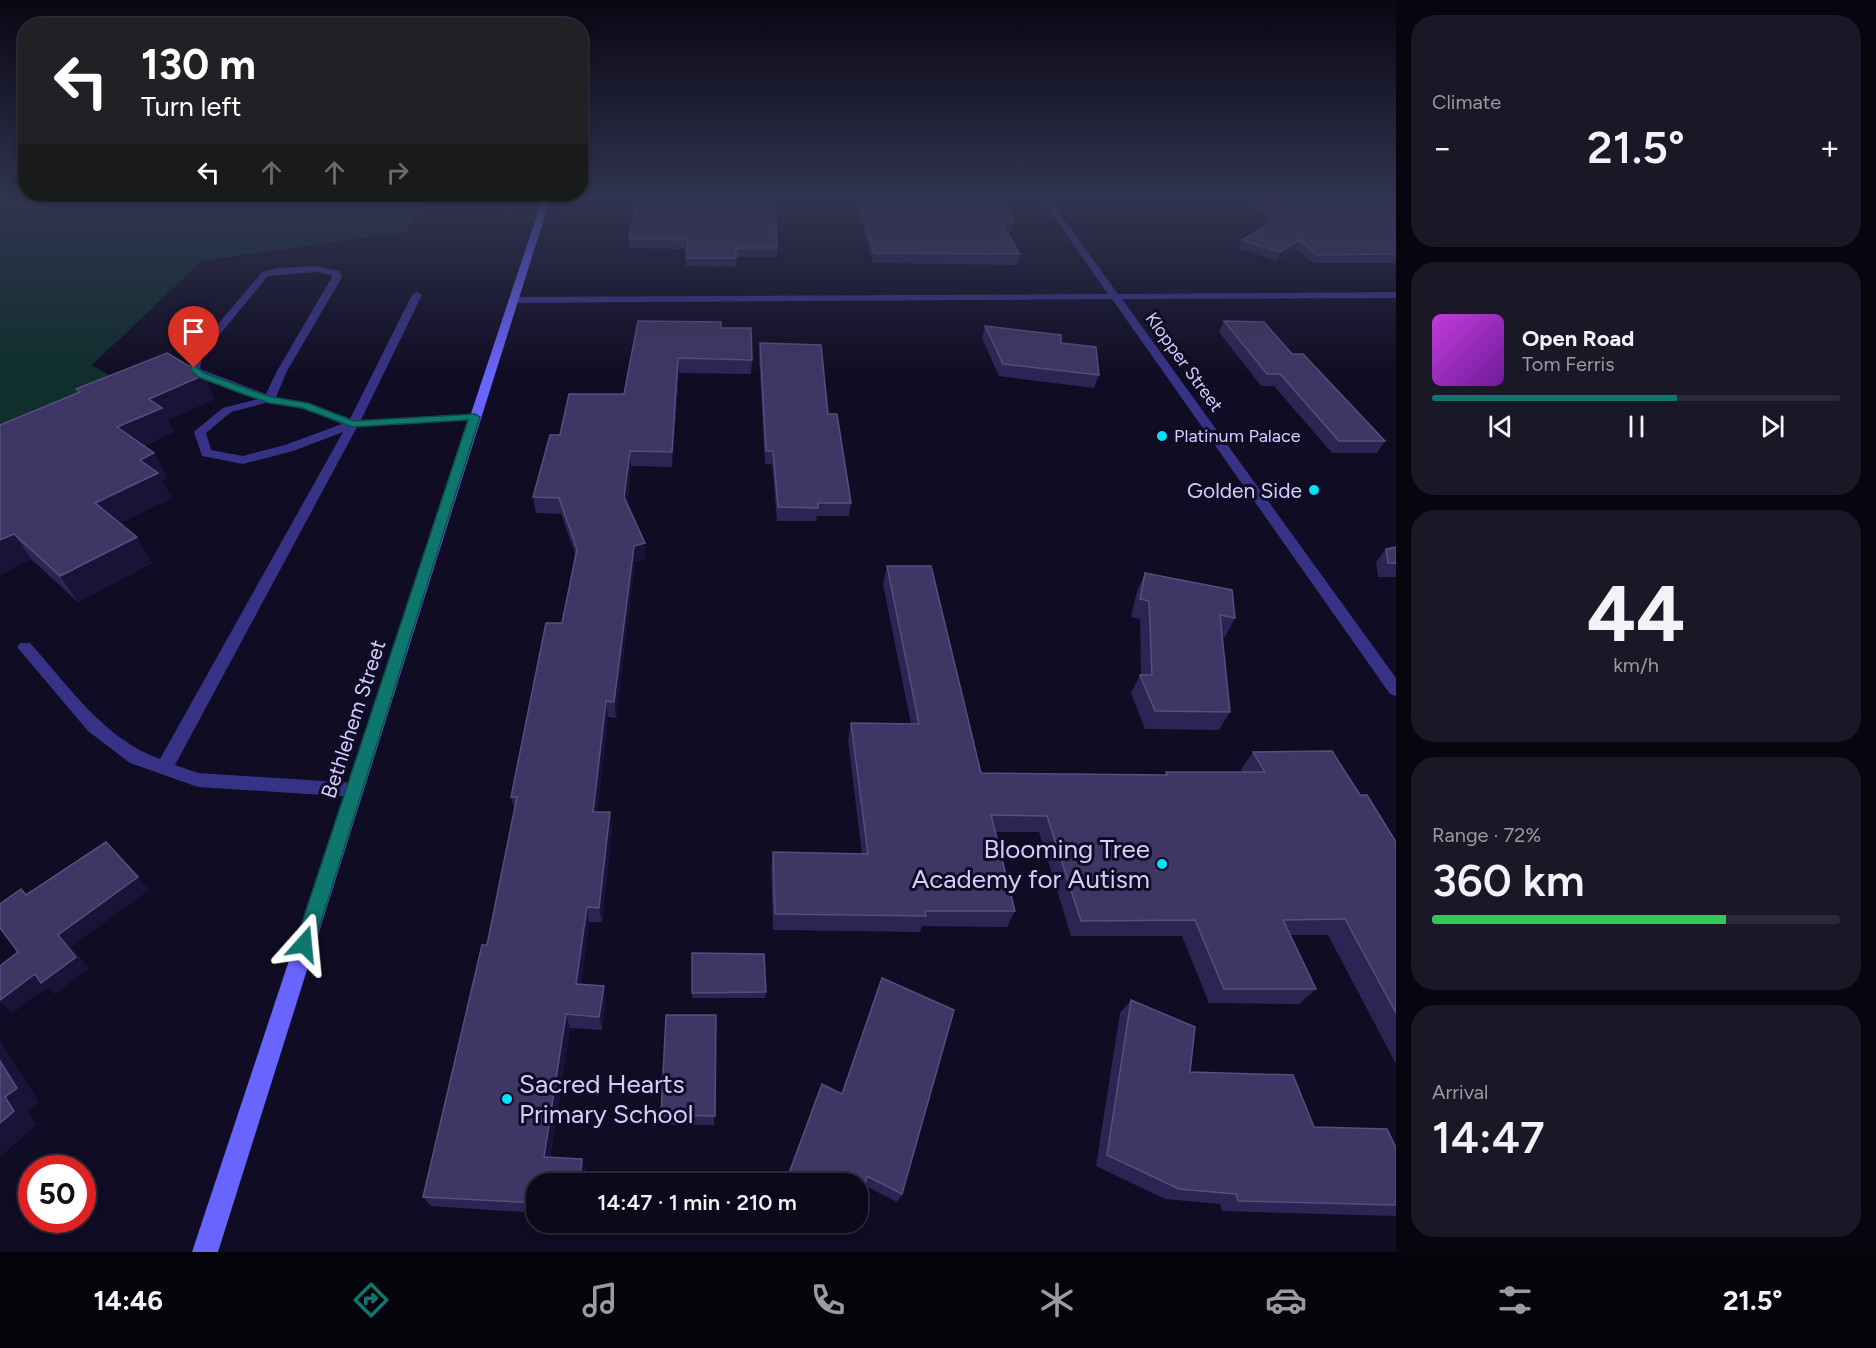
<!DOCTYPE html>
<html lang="en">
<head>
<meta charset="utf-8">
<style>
	:root { --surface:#0c091a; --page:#1a1727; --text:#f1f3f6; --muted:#9a9aa2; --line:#2c2a39; --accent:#0f766e }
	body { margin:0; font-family:Figtree,sans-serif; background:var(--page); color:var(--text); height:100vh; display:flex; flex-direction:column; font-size:22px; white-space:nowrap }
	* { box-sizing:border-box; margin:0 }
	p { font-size:20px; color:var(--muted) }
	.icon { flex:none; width:33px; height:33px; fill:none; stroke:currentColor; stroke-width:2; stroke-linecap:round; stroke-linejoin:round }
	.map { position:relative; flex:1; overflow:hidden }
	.panel { display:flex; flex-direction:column; gap:15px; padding:15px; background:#07050e; width:480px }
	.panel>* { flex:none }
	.guide { position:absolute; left:18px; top:18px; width:570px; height:183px; border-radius:24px; box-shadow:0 3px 9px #0003,0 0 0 2px var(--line); background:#202124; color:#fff; overflow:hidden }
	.speed { position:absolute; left:18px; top:1155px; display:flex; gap:12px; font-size:30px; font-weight:700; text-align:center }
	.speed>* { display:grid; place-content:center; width:78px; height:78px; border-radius:50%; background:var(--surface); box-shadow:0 3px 9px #0003,0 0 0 2px var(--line); line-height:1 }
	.speed .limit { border:9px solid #d22; background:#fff; color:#111 }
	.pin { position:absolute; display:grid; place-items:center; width:51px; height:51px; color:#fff; margin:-62px -26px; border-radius:50% 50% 50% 0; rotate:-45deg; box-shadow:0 0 6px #0007 }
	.pin .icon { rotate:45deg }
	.me { position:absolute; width:66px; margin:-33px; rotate:18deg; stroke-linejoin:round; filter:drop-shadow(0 0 4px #0008) }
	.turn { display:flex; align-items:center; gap:21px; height:126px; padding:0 24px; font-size:27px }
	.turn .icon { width:78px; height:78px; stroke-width:2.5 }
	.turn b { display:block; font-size:42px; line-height:51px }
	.lanes { display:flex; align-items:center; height:57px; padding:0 24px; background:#0003; justify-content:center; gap:30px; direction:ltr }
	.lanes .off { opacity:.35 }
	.big { font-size:45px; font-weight:600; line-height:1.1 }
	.panel .tile { flex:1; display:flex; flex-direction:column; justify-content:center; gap:9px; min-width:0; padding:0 21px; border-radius:24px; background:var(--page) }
	.panel .dial { align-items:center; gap:0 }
	.dial b { font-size:78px; line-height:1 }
	.song { display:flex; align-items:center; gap:18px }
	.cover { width:72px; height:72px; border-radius:9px; background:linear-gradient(135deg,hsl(290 70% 55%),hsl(280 70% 35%)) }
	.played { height:6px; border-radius:3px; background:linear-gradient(90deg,var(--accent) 60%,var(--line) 60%) }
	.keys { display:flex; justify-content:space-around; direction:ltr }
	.heat { display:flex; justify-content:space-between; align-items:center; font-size:33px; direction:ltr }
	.charge { height:9px; border-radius:4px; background:linear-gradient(90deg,#34c759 72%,var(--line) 0) }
	.trip { position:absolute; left:526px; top:1173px; width:342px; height:60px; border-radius:24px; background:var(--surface); box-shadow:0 3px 9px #0003,0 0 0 2px var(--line); font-weight:600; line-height:60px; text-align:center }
	.menu { display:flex; height:96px; justify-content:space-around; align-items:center; background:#05040a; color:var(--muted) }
	.menu .icon { width:42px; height:42px }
	.menu .selected { color:var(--accent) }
	.menu b { font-size:27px; color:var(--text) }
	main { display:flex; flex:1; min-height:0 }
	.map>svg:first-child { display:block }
</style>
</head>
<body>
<main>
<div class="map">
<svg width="1396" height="1252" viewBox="0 0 1396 1252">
	<rect width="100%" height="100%" fill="#100c23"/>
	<polygon fill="#0f2e2c" points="0,200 426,200 405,232 202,261 92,365 137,392 0,455"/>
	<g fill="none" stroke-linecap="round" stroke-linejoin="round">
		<path fill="#363386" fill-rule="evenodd" d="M 315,266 L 339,271 L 342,277 L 287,371 L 276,397 L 308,403 L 350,419 L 412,295 L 417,292 L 422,295 L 361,420 L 475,414 L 481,417 L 475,420 L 357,427 L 175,765 L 198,773 L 354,783 L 360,785 L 363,790 L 360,795 L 354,797 L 198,787 L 130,763 L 88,731 L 17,647 L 20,643 L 30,643 C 68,685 105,740 160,759 L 343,432 L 293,451 L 243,464 L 202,456 L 194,432 L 196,430 L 223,408 L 258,399 L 192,373 L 189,368 L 192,355 L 262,272 L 277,268 ZM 315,272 L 332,275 L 332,277 L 277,371 L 266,394 L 200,369 L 202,356 L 268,276 ZM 269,402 L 301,408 L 342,424 L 285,445 L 243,456 L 211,450 L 206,433 L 231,412 Z"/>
		<polygon fill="#363386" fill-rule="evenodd" points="1042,200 1050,200 1118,294 1396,292 1396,298 1122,299 1396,678 1396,696 1390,694 1112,299 513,303 508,300 513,297 1108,294"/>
		<polygon fill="#6865ff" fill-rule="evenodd" points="542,200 550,200 218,1252 192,1252"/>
	</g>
	<g fill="#2d2453">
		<polygon points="637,200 777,248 777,257 736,257 736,267 686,266 687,249 629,248 629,239"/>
		<polygon points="855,200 1002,200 1011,232 1008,233 1020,254 1017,265 873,263"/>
		<polygon points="1248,200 1396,200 1396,263 1313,263 1296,249 1276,261 1238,248 1242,240 1272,223"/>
		<polygon points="1224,321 1292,354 1385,441 1377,453 1332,453 1274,386 1261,386 1219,332"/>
		<polygon points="985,326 1061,343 1099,375 1094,388 999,376 982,338"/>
		<polygon points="721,328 752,360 751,374 679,373 672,467 631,466 627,502 645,543 645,560 635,562 616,718 608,717 597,812 610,812 612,828 602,922 589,922 581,984 606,999 602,1030 570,1028 550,1157 586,1169 537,1184 537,1213 431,1206 423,1197 487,945 515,811 511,797 562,623 576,556 561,514 536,513 533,497 560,435 624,394"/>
		<polygon points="760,343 828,414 851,503 849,516 817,516 816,521 777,521 772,464 765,464 759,356"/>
		<polygon points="204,375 214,399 168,420 173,432 144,446 154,453 167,478 162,480 171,498 120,523 152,563 78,602 31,559 0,575 0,425 78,393 76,389"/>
		<polygon points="1396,547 1396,577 1378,577 1376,562 1386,549"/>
		<polygon points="887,566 981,773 1164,775 1166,772 1243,772 1241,769 1253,752 1360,795 1396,842 1396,1064 1328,935 1290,935 1316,989 1299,1004 1209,1003 1182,936 1071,936 1039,832 996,832 1015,911 1007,927 922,926 920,932 773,930 771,869 773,852 862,854 848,740 851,723 911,724 883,584"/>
		<polygon points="1145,573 1235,618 1225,637 1222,636 1230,712 1219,730 1145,729 1131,693 1140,675 1141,675 1140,619 1131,617 1137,591"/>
		<polygon points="692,953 766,992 765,998 692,998"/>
		<polygon points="1131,1000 1190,1072 1314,1127 1396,1148 1396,1216 1222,1211 1220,1204 1165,1199 1096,1166 1120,1013"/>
		<polygon points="716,1015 714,1125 661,1125 661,1115"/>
		<polygon points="822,1084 902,1194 897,1202 864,1185"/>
		<polygon points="825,1222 853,1222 847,1235"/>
	</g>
	<g fill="#1a1338">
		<polygon points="1014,222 1011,232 1000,235 1003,225"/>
		<polygon points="1300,240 1296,249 1276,261 1280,252"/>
		<polygon points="678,358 679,373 672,467 672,452"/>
		<polygon points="204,375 214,399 168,420 173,432 130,452 117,427 149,399"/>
		<polygon points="630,451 631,466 625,512 624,497"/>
		<polygon points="154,453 167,478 162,480 171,498 110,528 95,503 140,460"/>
		<polygon points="14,534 31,559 0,575 0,540"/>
		<polygon points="137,537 152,563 78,602 60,576"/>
		<polygon points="645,543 645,560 635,562 616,718 614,702 634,546"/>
		<polygon points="606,701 608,717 595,828 593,812"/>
		<polygon points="610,812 612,828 602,922 599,908"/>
		<polygon points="138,877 149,890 71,947 89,968 55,994 46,988 13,1013 0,1003 0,1000 35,974 58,935"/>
		<polygon points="587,907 589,922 579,998 576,984"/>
		<polygon points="604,986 606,999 602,1030 599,1017"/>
		<polygon points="566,1014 570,1028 548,1167 544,1157"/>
		<polygon points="0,1040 39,1102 28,1111 37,1125 0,1157 0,1123 5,1097 0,1061"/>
		<polygon points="582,1159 586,1169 584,1184 579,1184"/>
	</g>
	<g fill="#3e3665" stroke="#564e7e" stroke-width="1.5">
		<polygon points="637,200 775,200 777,248 736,248 736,258 686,258 688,240 629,239"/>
		<polygon points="859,200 1002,200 1014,222 1003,225 1020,254 874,253"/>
		<polygon points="1260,200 1396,200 1396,254 1317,255 1300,240 1280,252 1242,240 1287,214 1276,214"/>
		<polygon points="638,321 721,322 721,328 751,328 752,360 678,358 672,452 630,451 624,497 645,543 634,546 614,702 606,701 593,812 610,812 599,908 587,907 576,984 604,986 599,1017 566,1014 544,1157 582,1159 579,1184 537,1184 537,1203 423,1197 482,945 487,945 517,797 511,797 546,623 562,623 577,549 559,498 533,497 550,435 560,435 569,394 624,394"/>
		<polygon points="1224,321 1264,322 1292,354 1303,354 1385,441 1339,441 1280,374 1267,374"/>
		<polygon points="985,326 1061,335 1061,343 1096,347 1099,375 1003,364"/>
		<polygon points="760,343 821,345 828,414 837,414 851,503 818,503 818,508 778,507 773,451 766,451"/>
		<polygon points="167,353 204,375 149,399 162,408 117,427 154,453 140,460 158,473 95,503 137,537 60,576 14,534 0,540 0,425 80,392 76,389"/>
		<polygon points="1396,547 1396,563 1388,563 1386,549"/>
		<polygon points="887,566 931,566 981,773 1167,775 1166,772 1265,772 1253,752 1332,751 1360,795 1367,795 1396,842 1396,1013 1345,919 1283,920 1316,989 1224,989 1195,920 1081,921 1047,816 991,815 1015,911 925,911 926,916 775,914 773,852 868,854 851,723 919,724"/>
		<polygon points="1145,573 1232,590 1235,618 1220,615 1230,712 1155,711 1140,675 1152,675 1149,601 1140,599"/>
		<polygon points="106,842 138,877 58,935 76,957 41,983 35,974 0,1000 0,966 18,952 0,928 0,904 21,889 26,895"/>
		<polygon points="692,953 764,954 766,992 692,993"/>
		<polygon points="882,978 954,1010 902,1194 867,1176 858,1206 858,1184 785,1184 822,1084 842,1094"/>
		<polygon points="1131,1000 1195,1027 1190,1072 1293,1075 1314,1127 1387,1129 1396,1148 1396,1205 1238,1201 1236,1194 1179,1189 1107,1155"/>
		<polygon points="666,1015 716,1015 715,1116 661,1115"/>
		<polygon points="0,1061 17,1088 5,1097 14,1111 0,1123"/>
		<polygon points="842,1222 853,1222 851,1228"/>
	</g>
	<linearGradient id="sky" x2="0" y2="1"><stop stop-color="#090713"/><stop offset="0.53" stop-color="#313450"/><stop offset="1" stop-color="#313450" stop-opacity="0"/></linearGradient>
	<rect width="1396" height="376" fill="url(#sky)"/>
	<polygon fill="#0f766e" stroke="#0a4d48" stroke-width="1.5" points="194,365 204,373 271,397 308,403 354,421 475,414 480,417 314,944 311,950 304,953 298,950 295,944 468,420 353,427 302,408 269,403 243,394 198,377 189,368"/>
	<g fill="#00e2f9" stroke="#100c23" stroke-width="2">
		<circle cx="1162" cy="436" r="6"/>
		<circle cx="1314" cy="490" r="6"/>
		<circle cx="1162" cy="864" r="6"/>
		<circle cx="507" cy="1099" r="6"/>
	</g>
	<g text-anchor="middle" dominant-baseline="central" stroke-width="6" stroke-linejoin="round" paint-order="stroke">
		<g font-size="18" fill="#d3ceff" stroke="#100c23">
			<text transform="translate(1184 362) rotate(54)">Klopper Street</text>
		</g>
		<g font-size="18" fill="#d3ceff" stroke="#100c23" text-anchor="start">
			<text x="1174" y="436">Platinum Palace</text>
		</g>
		<g font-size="21" fill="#d3ceff" stroke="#100c23" text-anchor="end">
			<text x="1302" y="490">Golden Side</text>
		</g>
		<g font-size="21" fill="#d3ceff" stroke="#100c23">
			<text transform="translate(353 719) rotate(-72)">Bethlehem Street</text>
		</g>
		<g font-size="26" fill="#d3ceff" stroke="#100c23" text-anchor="end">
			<text x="1150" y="849">Blooming Tree<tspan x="1150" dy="30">Academy for Autism</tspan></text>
			<text x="519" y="1084" text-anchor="start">Sacred Hearts<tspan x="519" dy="30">Primary School</tspan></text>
		</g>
	</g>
</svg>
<div class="speed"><div class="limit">50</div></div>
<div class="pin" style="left:194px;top:368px;background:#d93025"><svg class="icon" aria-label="arrive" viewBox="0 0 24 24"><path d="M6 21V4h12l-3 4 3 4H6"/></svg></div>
<svg class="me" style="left:304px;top:944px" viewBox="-20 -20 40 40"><path d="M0-17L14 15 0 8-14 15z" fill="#0f766e" stroke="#fff" stroke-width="4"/></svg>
<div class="trip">14:47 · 1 min · 210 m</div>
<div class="guide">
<div class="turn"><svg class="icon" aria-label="left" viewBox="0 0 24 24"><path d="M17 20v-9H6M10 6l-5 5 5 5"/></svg><div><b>130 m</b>Turn left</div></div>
<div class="lanes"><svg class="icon" aria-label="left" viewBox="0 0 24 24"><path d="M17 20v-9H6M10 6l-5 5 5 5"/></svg><svg class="icon off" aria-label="ahead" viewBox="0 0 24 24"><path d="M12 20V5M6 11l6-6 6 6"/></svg><svg class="icon off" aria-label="ahead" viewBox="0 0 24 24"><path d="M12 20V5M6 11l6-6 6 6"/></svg><svg class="icon off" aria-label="right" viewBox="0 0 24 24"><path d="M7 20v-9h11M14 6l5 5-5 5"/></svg></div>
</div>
</div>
<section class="panel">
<div class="tile"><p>Climate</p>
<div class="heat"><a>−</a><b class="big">21.5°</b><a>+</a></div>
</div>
<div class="tile">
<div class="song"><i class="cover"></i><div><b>Open Road</b><p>Tom Ferris</p></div></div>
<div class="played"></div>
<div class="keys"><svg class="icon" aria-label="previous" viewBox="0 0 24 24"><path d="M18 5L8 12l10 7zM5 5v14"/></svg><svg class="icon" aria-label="pause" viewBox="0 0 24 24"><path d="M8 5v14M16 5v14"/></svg><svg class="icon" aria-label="next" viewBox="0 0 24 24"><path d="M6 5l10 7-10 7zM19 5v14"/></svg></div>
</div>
<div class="tile dial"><b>44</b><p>km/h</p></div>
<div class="tile"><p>Range · 72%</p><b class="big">360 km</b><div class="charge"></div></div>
<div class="tile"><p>Arrival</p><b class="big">14:47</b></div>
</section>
</main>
<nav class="menu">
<b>14:46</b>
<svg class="icon selected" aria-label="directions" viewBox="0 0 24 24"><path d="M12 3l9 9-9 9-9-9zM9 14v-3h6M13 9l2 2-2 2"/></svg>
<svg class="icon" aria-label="music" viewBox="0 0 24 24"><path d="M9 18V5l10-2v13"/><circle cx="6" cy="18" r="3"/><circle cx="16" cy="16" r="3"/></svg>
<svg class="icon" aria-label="phone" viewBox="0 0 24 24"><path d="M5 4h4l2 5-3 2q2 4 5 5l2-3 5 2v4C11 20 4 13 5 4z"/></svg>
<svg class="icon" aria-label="climate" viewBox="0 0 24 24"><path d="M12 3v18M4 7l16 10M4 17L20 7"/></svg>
<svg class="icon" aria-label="car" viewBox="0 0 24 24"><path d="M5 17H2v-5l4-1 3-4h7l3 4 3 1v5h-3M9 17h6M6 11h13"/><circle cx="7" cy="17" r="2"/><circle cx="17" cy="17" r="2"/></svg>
<svg class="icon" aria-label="filters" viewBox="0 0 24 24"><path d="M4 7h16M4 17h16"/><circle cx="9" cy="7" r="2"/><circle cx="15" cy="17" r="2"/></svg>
<b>21.5°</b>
</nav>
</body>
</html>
